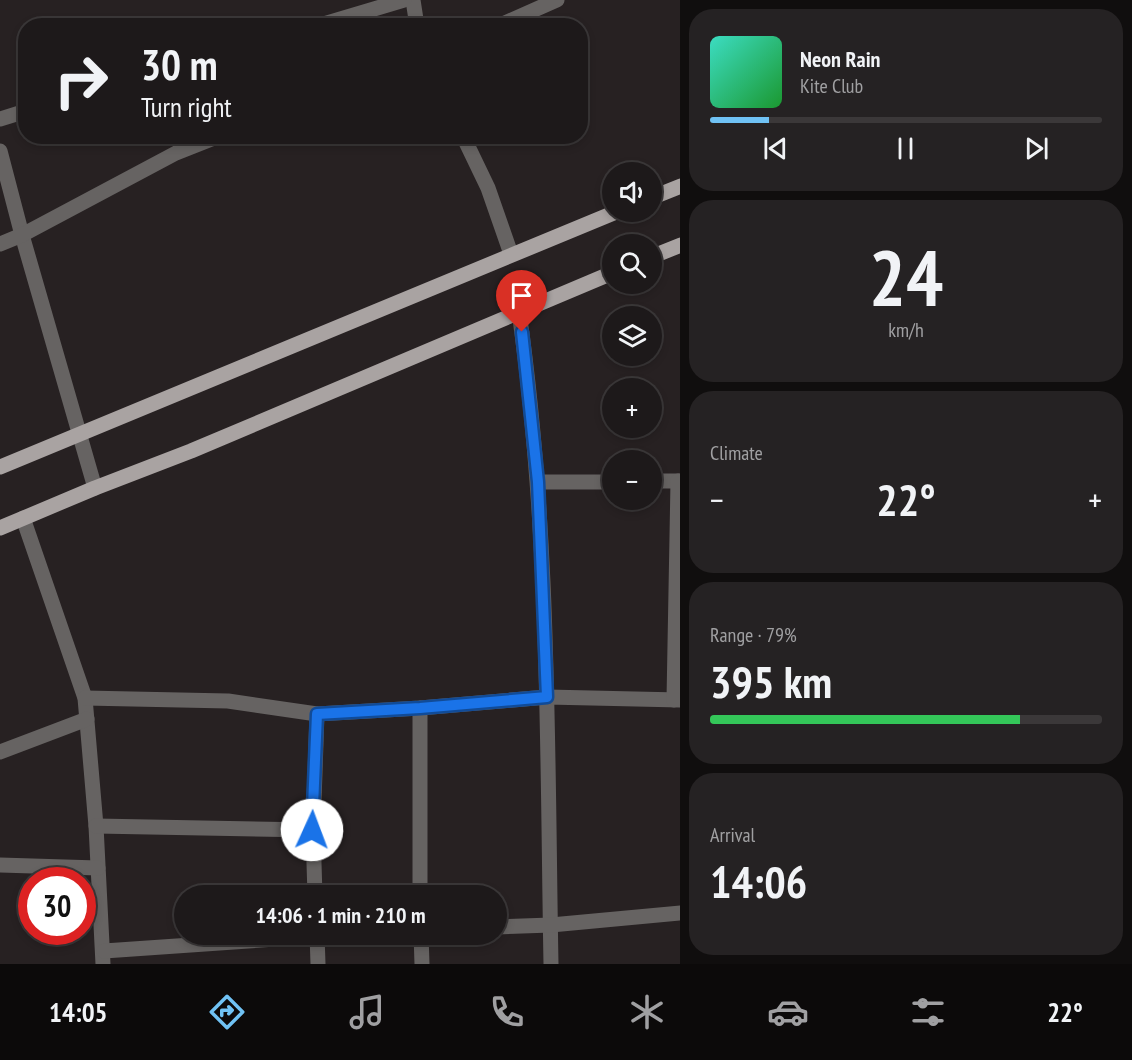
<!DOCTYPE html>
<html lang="en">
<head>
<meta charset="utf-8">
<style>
	:root { --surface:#1d191a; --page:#252223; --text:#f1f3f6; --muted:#a0a0a2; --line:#3b3839; --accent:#70c2f4 }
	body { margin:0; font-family:"PT Sans Narrow",sans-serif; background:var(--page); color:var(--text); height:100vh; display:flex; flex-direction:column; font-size:22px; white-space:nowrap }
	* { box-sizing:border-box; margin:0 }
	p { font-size:20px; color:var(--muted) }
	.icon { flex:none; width:33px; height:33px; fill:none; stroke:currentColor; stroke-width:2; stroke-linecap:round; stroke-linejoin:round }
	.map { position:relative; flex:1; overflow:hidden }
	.details { display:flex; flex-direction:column; gap:9px; padding:9px; background:#100e0e; width:452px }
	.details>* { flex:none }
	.top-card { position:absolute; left:18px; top:18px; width:570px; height:126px; border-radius:24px; box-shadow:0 3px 9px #0003,0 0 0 2px var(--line); background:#1d191a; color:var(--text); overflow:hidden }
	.fabs { position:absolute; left:602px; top:162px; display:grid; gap:12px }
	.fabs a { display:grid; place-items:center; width:60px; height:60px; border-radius:50%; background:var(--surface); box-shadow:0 3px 9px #0003,0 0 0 2px var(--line); font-size:30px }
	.speed { position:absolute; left:18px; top:867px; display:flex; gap:12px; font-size:30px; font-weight:700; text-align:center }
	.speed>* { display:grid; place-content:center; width:78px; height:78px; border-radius:50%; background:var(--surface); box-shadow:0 3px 9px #0003,0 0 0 2px var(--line); line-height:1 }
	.speed .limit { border:9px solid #d22; background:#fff; color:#111 }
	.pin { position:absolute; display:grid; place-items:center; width:51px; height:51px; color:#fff; margin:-62px -26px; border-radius:50% 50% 50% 0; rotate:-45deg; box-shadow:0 0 6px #0007 }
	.pin .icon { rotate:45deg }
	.me { position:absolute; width:66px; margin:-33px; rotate:2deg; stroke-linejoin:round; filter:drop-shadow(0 0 4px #0008) }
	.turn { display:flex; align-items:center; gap:21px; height:126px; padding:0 24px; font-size:27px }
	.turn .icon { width:78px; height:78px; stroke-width:2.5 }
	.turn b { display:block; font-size:42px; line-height:51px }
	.big { font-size:45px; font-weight:600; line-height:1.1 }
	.details .card { flex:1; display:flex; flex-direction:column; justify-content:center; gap:9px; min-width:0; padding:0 21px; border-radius:24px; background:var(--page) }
	.details .dial { align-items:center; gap:0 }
	.dial b { font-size:78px; line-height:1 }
	.song { display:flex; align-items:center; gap:18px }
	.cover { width:72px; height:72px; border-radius:9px; background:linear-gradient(135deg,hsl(170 70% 55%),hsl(130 70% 35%)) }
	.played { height:6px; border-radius:3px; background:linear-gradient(90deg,var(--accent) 15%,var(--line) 15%) }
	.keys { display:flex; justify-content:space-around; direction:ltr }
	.heat { display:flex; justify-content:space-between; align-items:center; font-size:33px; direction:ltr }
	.charge { height:9px; border-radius:4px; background:linear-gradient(90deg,#34c759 79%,var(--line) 0) }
	.trip { position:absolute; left:174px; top:885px; width:333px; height:60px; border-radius:30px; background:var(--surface); box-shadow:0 3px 9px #0003,0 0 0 2px var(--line); font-weight:600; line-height:60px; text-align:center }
	.menu { display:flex; height:96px; justify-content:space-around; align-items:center; background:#0c0a0a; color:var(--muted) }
	.menu .icon { width:42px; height:42px }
	.menu .on { color:var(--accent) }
	.menu b { font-size:27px; color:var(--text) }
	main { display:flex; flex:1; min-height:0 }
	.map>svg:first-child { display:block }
</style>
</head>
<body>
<main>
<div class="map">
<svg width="681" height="964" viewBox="0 0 681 964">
	<rect width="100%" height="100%" fill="#272122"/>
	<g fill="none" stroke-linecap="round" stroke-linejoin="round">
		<g stroke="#666362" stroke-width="15">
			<polyline points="413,0 417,26"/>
			<polyline points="317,26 404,0"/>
			<polyline points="498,26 557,0"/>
			<polyline points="0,119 26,111"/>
			<polyline points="463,136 488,188 511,254"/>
			<polyline points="0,151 22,235 95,488"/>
			<polyline points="0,244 22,235 176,153 219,136"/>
			<path d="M 519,312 C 550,528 547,746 551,964"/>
			<polyline points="651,481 681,481"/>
			<polyline points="538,482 612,482"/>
			<polyline points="23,518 85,698 96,826 103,964"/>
			<polyline points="85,698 228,701 317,714 420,708 547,697 681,700"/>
			<polyline points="674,700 678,481"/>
			<polyline points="420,708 420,896"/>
			<polyline points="0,752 87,719"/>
			<polyline points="96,826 313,830"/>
			<polyline points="0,865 98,868"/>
			<polyline points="315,896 313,830 317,714"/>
			<polyline points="496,927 551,925 681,913"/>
			<polyline points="317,934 318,964"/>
			<polyline points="421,934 422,964"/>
			<polyline points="104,951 349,934"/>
		</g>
		<g stroke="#a9a3a2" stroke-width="15">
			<polyline points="651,198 681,186"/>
			<polyline points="651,257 681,245"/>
			<polyline points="0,467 616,212"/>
			<polyline points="0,528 95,488 191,451 612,273"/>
		</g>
	</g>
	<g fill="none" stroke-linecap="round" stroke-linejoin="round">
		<g stroke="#114b97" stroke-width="15">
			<polyline id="route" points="312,830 317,714 420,708 547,697 538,482 522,332"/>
		</g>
		<use href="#route" stroke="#1a73e8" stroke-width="10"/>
	</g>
</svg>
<div class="fabs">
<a><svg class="icon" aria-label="sound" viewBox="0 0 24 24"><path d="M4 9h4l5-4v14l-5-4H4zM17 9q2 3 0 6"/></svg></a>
<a><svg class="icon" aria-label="search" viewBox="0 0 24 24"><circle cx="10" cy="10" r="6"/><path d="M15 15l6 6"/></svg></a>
<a><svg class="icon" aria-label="layers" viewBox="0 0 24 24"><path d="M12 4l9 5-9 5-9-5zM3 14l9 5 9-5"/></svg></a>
<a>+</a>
<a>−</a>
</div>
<div class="speed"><div class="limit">30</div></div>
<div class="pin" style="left:522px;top:332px;background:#d93025"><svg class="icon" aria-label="arrive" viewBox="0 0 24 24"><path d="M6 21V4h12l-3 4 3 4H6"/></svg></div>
<svg class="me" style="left:312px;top:830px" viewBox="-20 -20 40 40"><circle r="19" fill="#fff"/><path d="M0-13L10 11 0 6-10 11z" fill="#1a73e8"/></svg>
<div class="trip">14:06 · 1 min · 210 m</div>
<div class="top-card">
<div class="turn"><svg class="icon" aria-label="right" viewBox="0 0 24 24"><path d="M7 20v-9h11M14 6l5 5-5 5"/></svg><div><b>30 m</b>Turn right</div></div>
</div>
</div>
<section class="details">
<div class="card">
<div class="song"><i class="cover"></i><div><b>Neon Rain</b><p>Kite Club</p></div></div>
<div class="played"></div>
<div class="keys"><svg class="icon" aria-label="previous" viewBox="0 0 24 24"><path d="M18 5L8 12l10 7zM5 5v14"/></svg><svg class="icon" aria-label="pause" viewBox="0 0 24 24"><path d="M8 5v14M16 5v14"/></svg><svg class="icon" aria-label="next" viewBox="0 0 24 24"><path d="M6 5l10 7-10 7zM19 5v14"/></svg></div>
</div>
<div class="card dial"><b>24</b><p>km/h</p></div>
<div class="card"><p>Climate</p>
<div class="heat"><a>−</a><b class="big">22°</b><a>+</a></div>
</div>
<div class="card"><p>Range · 79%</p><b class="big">395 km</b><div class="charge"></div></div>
<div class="card"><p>Arrival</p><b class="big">14:06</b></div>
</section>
</main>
<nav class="menu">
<b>14:05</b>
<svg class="icon on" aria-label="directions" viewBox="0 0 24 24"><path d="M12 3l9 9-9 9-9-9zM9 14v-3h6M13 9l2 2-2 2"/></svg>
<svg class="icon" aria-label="music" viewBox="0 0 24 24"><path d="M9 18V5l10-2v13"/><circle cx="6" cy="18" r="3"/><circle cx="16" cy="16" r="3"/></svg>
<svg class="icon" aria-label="phone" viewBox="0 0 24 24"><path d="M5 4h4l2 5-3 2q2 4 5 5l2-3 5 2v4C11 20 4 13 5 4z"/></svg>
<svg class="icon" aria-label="climate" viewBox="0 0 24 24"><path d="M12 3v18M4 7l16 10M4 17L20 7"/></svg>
<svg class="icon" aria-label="car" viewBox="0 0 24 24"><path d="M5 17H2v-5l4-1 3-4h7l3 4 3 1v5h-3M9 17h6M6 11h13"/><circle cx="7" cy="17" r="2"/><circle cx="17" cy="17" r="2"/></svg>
<svg class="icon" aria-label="filters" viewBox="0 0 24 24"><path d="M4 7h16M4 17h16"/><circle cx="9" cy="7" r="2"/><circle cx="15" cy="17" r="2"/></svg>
<b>22°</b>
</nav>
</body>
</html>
